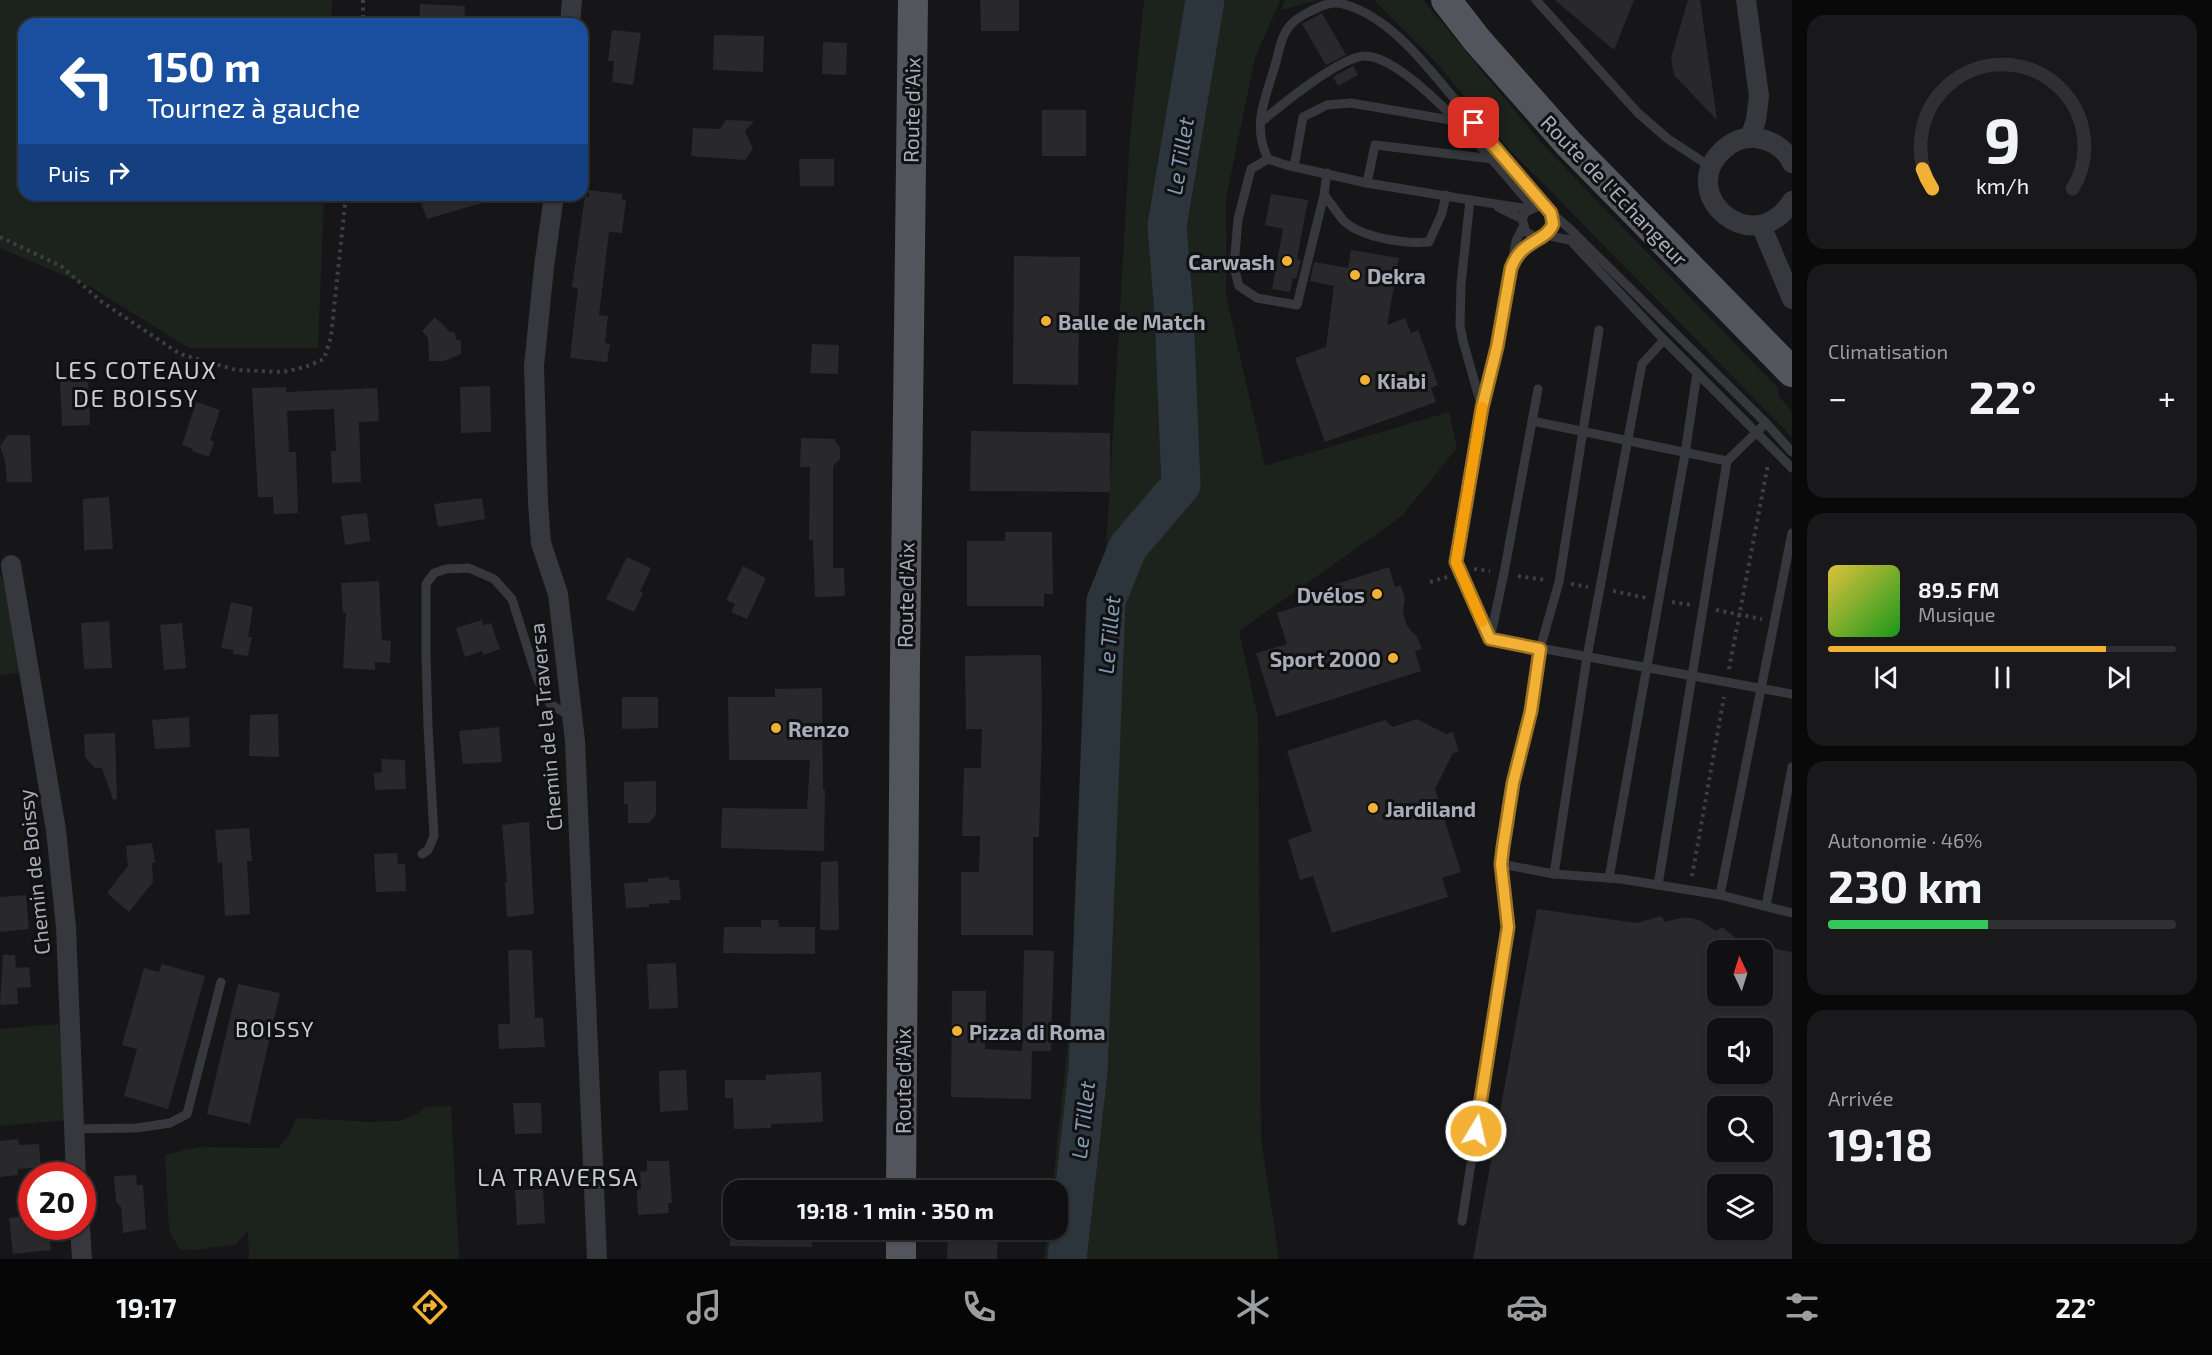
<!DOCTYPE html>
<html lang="fr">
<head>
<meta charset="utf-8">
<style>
	:root { --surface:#101012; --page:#19191b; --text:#f1f3f6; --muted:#9c9d9f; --line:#303032; --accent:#f2b134 }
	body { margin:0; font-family:"Exo 2",sans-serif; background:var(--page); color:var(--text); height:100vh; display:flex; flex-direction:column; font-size:22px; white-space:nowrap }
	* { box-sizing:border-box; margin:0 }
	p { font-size:20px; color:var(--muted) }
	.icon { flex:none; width:33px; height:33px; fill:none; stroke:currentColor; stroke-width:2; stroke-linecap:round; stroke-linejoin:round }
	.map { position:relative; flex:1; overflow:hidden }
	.side { display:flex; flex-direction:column; gap:15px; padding:15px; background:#09090a; width:420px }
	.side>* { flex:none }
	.banner { position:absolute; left:18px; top:18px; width:570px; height:183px; border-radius:18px; box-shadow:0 2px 4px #0004,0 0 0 2px var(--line); background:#1a4fa0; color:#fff; overflow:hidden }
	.needle { width:39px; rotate:356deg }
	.controls { position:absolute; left:1707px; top:940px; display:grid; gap:12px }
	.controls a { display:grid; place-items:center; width:66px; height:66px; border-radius:12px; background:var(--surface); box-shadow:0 2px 4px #0004,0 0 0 2px var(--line); font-size:30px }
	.speed { position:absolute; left:18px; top:1162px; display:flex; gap:12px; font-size:30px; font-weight:700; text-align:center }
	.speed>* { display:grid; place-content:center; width:78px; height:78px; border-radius:50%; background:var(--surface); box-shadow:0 2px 4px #0004,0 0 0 2px var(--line); line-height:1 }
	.speed .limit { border:9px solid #d22; background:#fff; color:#111 }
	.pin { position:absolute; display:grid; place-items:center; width:51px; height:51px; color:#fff; margin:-26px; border-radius:12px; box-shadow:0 3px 9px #0006 }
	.me { position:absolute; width:66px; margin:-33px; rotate:9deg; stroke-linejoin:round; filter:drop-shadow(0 0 4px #0008) }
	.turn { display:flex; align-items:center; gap:21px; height:126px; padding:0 30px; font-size:27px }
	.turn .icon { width:78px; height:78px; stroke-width:2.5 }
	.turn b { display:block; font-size:42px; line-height:51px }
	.then { display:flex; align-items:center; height:57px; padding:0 30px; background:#0003; gap:12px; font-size:22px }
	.big { font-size:45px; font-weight:700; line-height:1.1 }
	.side .tile { flex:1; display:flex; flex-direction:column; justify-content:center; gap:9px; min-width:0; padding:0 21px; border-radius:18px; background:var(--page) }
	.side .dial { align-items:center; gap:0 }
	.dial svg { height:156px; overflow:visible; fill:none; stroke:var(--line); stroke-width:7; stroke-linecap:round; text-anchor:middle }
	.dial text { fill:var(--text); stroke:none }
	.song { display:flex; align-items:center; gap:18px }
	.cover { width:72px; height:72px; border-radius:9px; background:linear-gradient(135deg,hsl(50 70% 55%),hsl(120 70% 35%)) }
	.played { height:6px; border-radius:3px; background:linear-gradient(90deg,var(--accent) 80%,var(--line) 80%) }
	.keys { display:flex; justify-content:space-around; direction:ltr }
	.heat { display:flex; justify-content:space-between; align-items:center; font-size:33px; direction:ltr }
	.charge { height:9px; border-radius:4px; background:linear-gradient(90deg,#34c759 46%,var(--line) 0) }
	.trip { position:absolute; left:723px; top:1180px; width:345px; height:60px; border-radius:18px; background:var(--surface); box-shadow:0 2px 4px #0004,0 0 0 2px var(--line); font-weight:700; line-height:60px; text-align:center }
	.menu { display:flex; height:96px; justify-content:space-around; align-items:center; background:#060607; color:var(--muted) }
	.menu .icon { width:42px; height:42px }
	.menu .selected { color:var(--accent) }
	.menu b { font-size:27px; color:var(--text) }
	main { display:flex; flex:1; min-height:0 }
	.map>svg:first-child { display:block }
</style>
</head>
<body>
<main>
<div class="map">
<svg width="1792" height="1259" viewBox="0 0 1792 1259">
	<rect width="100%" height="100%" fill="#161618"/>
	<g fill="#1c231d">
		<polygon points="0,0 332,0 331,24 24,24 24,195 324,195 318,348 189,348 91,287 0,248"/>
		<polygon points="1144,0 1280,0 1255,58 1226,198 1226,295 1265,466 1449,412 1457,448 1402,516 1239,631 1258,718 1261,1139 1279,1259 1044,1259 1047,1230 1058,1230 1058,1191 1052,1191 1078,951 1108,518 1130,137"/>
		<polygon points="1285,0 1318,0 1281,10"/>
		<polygon points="1374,0 1423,0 1544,146 1777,387 1779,397 1792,411 1792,437 1510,150 1433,59"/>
		<polygon points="0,572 11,605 21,673 0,675"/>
		<polygon points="59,1024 68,1120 0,1126 0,1029"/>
		<polygon points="451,1106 459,1259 249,1259 248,1231 236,1244 201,1249 180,1250 169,1230 165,1155 198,1147 279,1148 289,1134 297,1118 371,1122 401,1121 417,1114 425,1107"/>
	</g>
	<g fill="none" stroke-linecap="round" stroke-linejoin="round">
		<polyline stroke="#2c353c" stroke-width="39" points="1067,1259 1088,1071 1106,601 1128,547 1181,485 1174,313 1167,226 1205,0"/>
	</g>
	<g fill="#29292c" fill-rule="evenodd">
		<polygon points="980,0 1019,0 1019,31 981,31"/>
		<polygon points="1555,0 1634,0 1614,50"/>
		<polygon points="1688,0 1700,0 1717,120 1674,75 1671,58"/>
		<polygon points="420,4 465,6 464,24 419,24"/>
		<polygon points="1322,13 1346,55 1326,65 1302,24"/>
		<polygon points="612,30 641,33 633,85 612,82 614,61 608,61"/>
		<polygon points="714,35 764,36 763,72 713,70"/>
		<polygon points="823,42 847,43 846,75 822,74"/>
		<polygon points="1353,66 1358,75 1338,86 1333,77"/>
		<rect x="1042" y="110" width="44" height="46"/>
		<polygon points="726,120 754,121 745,131 753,149 745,160 691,156 693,128 720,129"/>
		<polygon points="799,159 834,159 834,186 800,186"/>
		<polygon points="588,190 622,194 622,200 626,200 622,233 609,232 599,315 608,316 605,343 610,344 607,362 570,358 578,288 572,287 585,196 589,197"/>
		<polygon points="1271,194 1308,200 1297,259 1301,260 1296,279 1293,278 1290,292 1272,289 1283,229 1265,225"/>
		<polygon points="418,195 491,195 492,200 427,219"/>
		<polygon points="1351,250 1399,258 1387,325 1405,318 1411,333 1418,330 1438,385 1431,388 1436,402 1325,442 1295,358 1326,347 1334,286 1310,281 1314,262 1348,268"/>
		<polygon points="1014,256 1080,257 1078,385 1013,384"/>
		<polygon points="435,317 450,332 455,332 456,340 461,340 461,354 444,361 429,361 428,338 422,331"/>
		<polygon points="812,344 839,345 838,374 810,373"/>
		<polygon points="88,378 90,425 62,426 60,380"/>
		<polygon points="490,386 491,432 461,433 460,387"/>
		<polygon points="286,387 286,392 377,388 379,421 359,422 361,482 332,483 331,451 336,451 334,409 287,411 289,452 296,452 298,513 274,514 273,497 258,497 252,388"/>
		<polygon points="196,402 220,410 210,440 214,442 209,457 192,451 193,449 182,445"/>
		<polygon points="971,431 1110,433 1110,492 970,491"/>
		<polygon points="8,435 30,435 32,482 7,482 5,461 0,446"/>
		<polygon points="801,438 834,439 840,448 840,459 833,466 833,568 844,568 845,596 815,597 813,540 809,540 810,467 800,467"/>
		<polygon points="109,497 113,549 84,550 83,499"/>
		<polygon points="482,498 485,519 438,527 434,504"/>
		<polygon points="367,513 370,541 345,545 341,516"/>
		<polygon points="1005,532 1052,532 1053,594 1044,594 1044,606 967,606 967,541 1005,541"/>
		<polygon points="627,557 651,568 640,592 643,593 634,612 606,599"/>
		<polygon points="743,566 766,578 747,619 731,612 735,604 726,600"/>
		<polygon points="1389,567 1395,587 1401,585 1405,599 1403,612 1407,626 1417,637 1422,649 1415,651 1421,671 1276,717 1256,653 1287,644 1277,613 1321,599 1318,590"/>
		<polygon points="379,581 382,640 391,641 390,663 375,662 375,670 343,668 346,613 343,613 341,583"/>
		<polygon points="231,602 253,607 248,637 252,637 248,656 233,654 233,650 221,648"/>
		<polygon points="482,620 483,625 491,623 500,649 483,655 482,651 465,657 456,628"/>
		<polygon points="109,621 112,668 84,669 81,623"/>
		<polygon points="182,623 186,668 164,670 160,625"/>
		<polygon points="1041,655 1042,728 1039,837 1033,837 1033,935 961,935 961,872 979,872 980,836 962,836 964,768 981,768 982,729 966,729 965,656"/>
		<polygon points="822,688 823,790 825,790 824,851 721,848 722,808 807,809 810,760 729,760 728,697 775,697 775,689"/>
		<polygon points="622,697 658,697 658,728 622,729"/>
		<polygon points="278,714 279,757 249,756 250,715"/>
		<polygon points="189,717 190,747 155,749 152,720"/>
		<polygon points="1417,719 1446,734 1453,732 1459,752 1453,753 1435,789 1461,872 1442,878 1448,897 1332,933 1313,876 1300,880 1288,840 1312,831 1287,751 1385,720 1392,727"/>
		<polygon points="499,727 502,762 463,764 459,731"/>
		<polygon points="115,733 117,799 113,800 102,768 95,768 85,757 84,734"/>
		<polygon points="381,759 405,760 406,789 375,790 374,773 382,772"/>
		<polygon points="656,781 656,814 649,823 628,823 628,805 624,804 624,782"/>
		<polygon points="529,822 534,914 507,917 505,882 507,882 502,825"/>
		<polygon points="249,828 252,861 247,861 250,914 225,916 222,862 218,863 215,830"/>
		<polygon points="152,843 155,863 152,863 153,882 129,912 107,893 128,866 126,846"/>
		<polygon points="397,853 398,864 405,864 406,891 376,892 374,854"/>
		<polygon points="838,861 839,930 820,930 821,862"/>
		<polygon points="668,877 669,880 679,880 681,900 669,900 670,903 649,904 649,907 626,908 624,883 648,882 648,879"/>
		<polygon points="26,895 29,929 0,932 0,897"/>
		<path d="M 1537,909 L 1637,923 L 1661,916 L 1665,922 L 1681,918 L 1691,918 L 1701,921 L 1716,931 L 1722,927 L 1752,951 L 1718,951 L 1718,996 L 1762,996 L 1762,946 L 1792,952 L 1792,1259 L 1473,1259 ZM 1718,1029 L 1762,1029 L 1762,1074 L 1718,1074 ZM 1718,1107 L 1762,1107 L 1762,1152 L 1718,1152 ZM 1718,1185 L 1762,1185 L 1762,1230 L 1718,1230 Z"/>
		<polygon points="761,920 778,920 779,927 815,927 815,954 723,953 724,927 761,927"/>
		<polygon points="508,950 532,950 535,1018 543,1018 545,1047 499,1049 498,1024 510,1024 510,1019"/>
		<polygon points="1024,950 1054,951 1051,1051 1029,1051 1032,1051 1031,1099 951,1097 952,991 986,991 985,1049 1022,1051"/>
		<polygon points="3,955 15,955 16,968 29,967 31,987 17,988 18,1004 1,1005 0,1003"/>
		<polygon points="676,963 678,1008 649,1009 647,964"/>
		<polygon points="162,964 205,976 168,1109 124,1096 137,1049 122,1045 144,968 159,972"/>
		<polygon points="238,984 280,993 250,1124 207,1114"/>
		<polygon points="686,1070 688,1110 660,1112 659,1071"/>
		<polygon points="821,1072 823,1122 771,1124 771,1128 734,1129 733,1098 725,1098 725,1080 766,1080 766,1075"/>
		<polygon points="513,1103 541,1103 542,1133 515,1134"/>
		<polygon points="18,1139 19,1145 39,1144 41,1167 18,1169 18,1175 0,1177 0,1141"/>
		<polygon points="647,1161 669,1161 672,1203 668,1203 669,1213 638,1215 637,1190 641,1189 640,1172 647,1171"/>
		<polygon points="136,1175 137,1185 143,1185 146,1229 123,1233 121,1207 116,1202 114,1176"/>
		<polygon points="543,1189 545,1223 517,1225 515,1190"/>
		<polygon points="32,1215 32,1227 48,1227 51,1250 13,1254 9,1218"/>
		<polygon points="730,1230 812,1230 812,1247 730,1246"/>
		<polygon points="948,1230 998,1230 997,1259 947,1259"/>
	</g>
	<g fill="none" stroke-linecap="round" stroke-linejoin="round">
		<g stroke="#3d3f44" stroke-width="4" stroke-dasharray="3 4.5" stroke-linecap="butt">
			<polyline points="363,0 363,24"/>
			<polyline points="0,237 61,266 102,302 180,354 236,370 283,372 305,367 324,359 331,337 346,195"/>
			<polyline points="1474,569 1490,571"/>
			<polyline points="1518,576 1546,580"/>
			<polyline points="1430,582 1447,577"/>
			<polyline points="1571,584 1588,587"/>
			<polyline points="1613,591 1647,598"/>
			<polyline points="1672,602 1691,605"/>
			<polyline points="1716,610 1762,619"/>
			<polyline points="1729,669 1768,464"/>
			<polyline points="1692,876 1724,697"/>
		</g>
		<g stroke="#37383d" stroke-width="9">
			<polyline points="1536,0 1638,113 1668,139 1711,167"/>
			<path d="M 1261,122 C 1280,106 1341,56 1365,56 C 1410,56 1502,172 1533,207"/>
			<polyline points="1268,159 1251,169 1238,219 1234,267 1239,286 1257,298 1297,305 1324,195"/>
			<polyline points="1294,167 1303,117 1327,105 1351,103 1456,121"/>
			<path d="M 1327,173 L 1324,195 C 1331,203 1337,213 1344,221 C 1362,238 1405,244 1429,242 L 1442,213 L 1446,195"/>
			<polyline points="1367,183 1375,145 1493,159"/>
			<polyline points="1470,200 1529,209"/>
			<polyline points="1498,207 1522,219"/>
			<polyline points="1551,213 1553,224 1545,235 1536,237 1526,232 1522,219 1526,212 1539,206 1547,209 1571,230 1766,423 1792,452"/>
			<polyline points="1545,235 1570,240 1664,340 1792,468"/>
			<polyline points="1514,259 1522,250 1539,237"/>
			<polyline points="1483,405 1497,347 1516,241 1523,227"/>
			<polyline points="1532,421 1727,461"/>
			<path d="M 1490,639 L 1456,562 L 1482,408 L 1463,341 L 1460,325 L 1461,284 L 1470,200 L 1367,183 L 1286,165 L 1268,159 C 1250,122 1268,95 1277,58 C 1282,35 1287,22 1309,12 C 1320,6 1331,1 1343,4 C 1396,18 1437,80 1471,119 C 1496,148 1521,177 1544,207"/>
			<polyline points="1490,639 1792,694"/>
			<polyline points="1490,639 1504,573 1538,389"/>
			<polyline points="422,854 428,850 434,836 428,726 426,656 426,584 434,573 446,569 469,568 494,579 512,599 537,678 550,704 570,716"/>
			<polyline points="1501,864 1554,874 1621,879 1720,895 1792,913"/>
			<polyline points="1554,874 1587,657 1642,364 1664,340"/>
			<polyline points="1609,878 1685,454 1697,373"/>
			<polyline points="1658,885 1727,461 1766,423"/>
			<polyline points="1720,895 1792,533"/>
			<polyline points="1766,906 1792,767"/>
			<polyline points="73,1129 137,1128 170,1123 187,1114 221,982"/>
			<polyline points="1462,1221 1508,927 1501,864 1503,847 1513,783 1531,711 1540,649 1559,582 1599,330"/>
		</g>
		<g stroke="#37383d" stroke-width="20">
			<polyline points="1746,0 1759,96 1756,120 1750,138"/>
			<polyline points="570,24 572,0"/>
			<path d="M 1792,163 C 1785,148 1771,140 1756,138 C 1743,137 1731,142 1722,151 C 1676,195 1754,262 1792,201"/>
			<polyline points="554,195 544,267 534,366 538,503 541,543 558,594 575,741 597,1259"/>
			<polyline points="1761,225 1792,299"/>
			<polyline points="11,565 56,830 66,927 76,1176"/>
			<polyline points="80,1227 82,1259"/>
		</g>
		<g stroke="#53555c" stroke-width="30">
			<polyline points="1446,0 1477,40 1569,144 1792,372"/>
			<polyline points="901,1191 905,660 913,0"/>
			<polyline points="901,1259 901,1230"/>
		</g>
	</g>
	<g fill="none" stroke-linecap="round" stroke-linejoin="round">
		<g stroke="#9d7322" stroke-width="15">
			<path id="route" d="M 1474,123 L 1551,213 L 1553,224 C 1546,242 1521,240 1511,268 L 1497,347 L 1482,408 L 1456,562 L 1490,639 L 1540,649 L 1531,711 L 1513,783 L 1503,847 L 1501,864 L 1508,927 L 1476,1131"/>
		</g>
		<use href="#route" stroke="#f2b134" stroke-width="10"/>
		<polyline stroke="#f59e0b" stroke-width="10" points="1482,407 1456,562 1482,622"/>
	</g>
	<g fill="#f2b134" stroke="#111113" stroke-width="2">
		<circle cx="1287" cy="261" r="6"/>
		<circle cx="1355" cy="275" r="6"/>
		<circle cx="1046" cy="321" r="6"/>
		<circle cx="1365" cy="380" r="6"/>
		<circle cx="1377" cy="594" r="6"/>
		<circle cx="1393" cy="658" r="6"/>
		<circle cx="776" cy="728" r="6"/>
		<circle cx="1373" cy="808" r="6"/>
		<circle cx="957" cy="1031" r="6"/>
	</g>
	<g text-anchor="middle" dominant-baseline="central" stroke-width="6" stroke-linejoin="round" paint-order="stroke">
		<g font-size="21" fill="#a8adb8" stroke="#111113">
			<text transform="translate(911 110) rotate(-89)">Route d'Aix</text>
			<text transform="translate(1615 190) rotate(46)">Route de l'Echangeur</text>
			<text transform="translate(905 595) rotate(-89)">Route d'Aix</text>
			<text transform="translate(545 727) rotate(-95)">Chemin de la Traversa</text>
			<text transform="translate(33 872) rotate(-96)">Chemin de Boissy</text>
			<text transform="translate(902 1081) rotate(-90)">Route d'Aix</text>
		</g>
		<g font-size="21" font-weight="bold" fill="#a8adb8" stroke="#111113" text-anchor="start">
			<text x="1275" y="261" text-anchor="end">Carwash</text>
			<text x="1367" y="275">Dekra</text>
			<text x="1058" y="321">Balle de Match</text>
			<text x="1377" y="380">Kiabi</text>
			<text x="1365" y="594" text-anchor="end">Dvélos</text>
			<text x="1381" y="658" text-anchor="end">Sport 2000</text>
			<text x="788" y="728">Renzo</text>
			<text x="1385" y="808">Jardiland</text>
			<text x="969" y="1031">Pizza di Roma</text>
		</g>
		<g font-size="22" font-style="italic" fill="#7f9bb3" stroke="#111113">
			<text transform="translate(1179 156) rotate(-81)">Le Tillet</text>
			<text transform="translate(1108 635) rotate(-85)">Le Tillet</text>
			<text transform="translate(1082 1120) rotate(-84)">Le Tillet</text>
		</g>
		<g font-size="22" letter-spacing="1.5" fill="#c9ccd4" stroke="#111113">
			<text x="275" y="1028">BOISSY</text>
		</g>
		<g font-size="24" letter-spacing="1.5" fill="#c9ccd4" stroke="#111113">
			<text x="136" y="369">LES COTEAUX<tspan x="136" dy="28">DE BOISSY</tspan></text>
			<text x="558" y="1176">LA TRAVERSA</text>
		</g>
	</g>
</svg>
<div class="controls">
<a><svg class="needle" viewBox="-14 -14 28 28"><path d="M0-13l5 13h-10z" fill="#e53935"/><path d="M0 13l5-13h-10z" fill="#9c9d9f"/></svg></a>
<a><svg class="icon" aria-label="sound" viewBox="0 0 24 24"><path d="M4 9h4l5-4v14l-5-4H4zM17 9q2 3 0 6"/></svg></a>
<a><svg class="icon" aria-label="search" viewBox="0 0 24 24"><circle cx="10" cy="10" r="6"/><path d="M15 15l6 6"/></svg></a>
<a><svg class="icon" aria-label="layers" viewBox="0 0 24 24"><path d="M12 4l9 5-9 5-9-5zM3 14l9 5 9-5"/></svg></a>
</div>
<div class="speed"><div class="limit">20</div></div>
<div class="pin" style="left:1474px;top:123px;background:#d93025"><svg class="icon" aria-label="arrive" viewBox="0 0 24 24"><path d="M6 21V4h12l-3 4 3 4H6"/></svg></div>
<svg class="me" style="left:1476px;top:1131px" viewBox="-20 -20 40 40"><circle r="17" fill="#f2b134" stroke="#fff" stroke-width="3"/><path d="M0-11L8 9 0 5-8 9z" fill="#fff"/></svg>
<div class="trip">19:18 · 1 min · 350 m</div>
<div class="banner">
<div class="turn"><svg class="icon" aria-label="left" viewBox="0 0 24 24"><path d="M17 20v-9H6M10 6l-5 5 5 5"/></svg><div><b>150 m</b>Tournez à gauche</div></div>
<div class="then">Puis<svg class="icon" aria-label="right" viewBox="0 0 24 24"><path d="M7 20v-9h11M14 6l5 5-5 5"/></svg></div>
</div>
</div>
<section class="side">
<div class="tile dial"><svg viewBox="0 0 100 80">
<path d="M14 69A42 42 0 1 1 86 69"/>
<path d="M14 69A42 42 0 0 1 9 59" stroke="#f2b134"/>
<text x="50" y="56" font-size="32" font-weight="700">9</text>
<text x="50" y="72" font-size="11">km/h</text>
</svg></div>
<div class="tile"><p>Climatisation</p>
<div class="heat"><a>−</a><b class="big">22°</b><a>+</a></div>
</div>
<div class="tile">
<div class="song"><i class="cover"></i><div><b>89.5 FM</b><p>Musique</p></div></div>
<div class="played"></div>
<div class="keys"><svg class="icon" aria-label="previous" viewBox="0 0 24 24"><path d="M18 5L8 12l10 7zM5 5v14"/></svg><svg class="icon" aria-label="pause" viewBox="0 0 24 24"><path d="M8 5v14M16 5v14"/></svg><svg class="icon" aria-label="next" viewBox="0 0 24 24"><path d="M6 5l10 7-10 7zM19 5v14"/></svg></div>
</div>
<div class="tile"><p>Autonomie · 46%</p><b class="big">230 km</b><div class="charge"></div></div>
<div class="tile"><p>Arrivée</p><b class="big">19:18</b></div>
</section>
</main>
<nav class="menu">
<b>19:17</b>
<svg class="icon selected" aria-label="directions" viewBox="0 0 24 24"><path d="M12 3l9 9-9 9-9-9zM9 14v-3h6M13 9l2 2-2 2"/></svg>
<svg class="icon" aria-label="music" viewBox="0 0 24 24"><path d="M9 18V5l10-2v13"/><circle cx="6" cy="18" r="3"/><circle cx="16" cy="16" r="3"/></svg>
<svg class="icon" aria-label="phone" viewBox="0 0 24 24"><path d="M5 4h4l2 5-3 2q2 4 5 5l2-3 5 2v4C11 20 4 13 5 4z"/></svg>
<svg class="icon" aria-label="climate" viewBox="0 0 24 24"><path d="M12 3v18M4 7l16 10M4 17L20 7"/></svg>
<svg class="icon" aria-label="car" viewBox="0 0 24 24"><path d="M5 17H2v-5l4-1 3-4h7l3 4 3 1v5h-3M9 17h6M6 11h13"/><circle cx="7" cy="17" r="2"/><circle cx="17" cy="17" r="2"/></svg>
<svg class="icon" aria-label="filters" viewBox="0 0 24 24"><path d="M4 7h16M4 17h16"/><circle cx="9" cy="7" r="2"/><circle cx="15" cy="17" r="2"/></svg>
<b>22°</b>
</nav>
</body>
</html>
